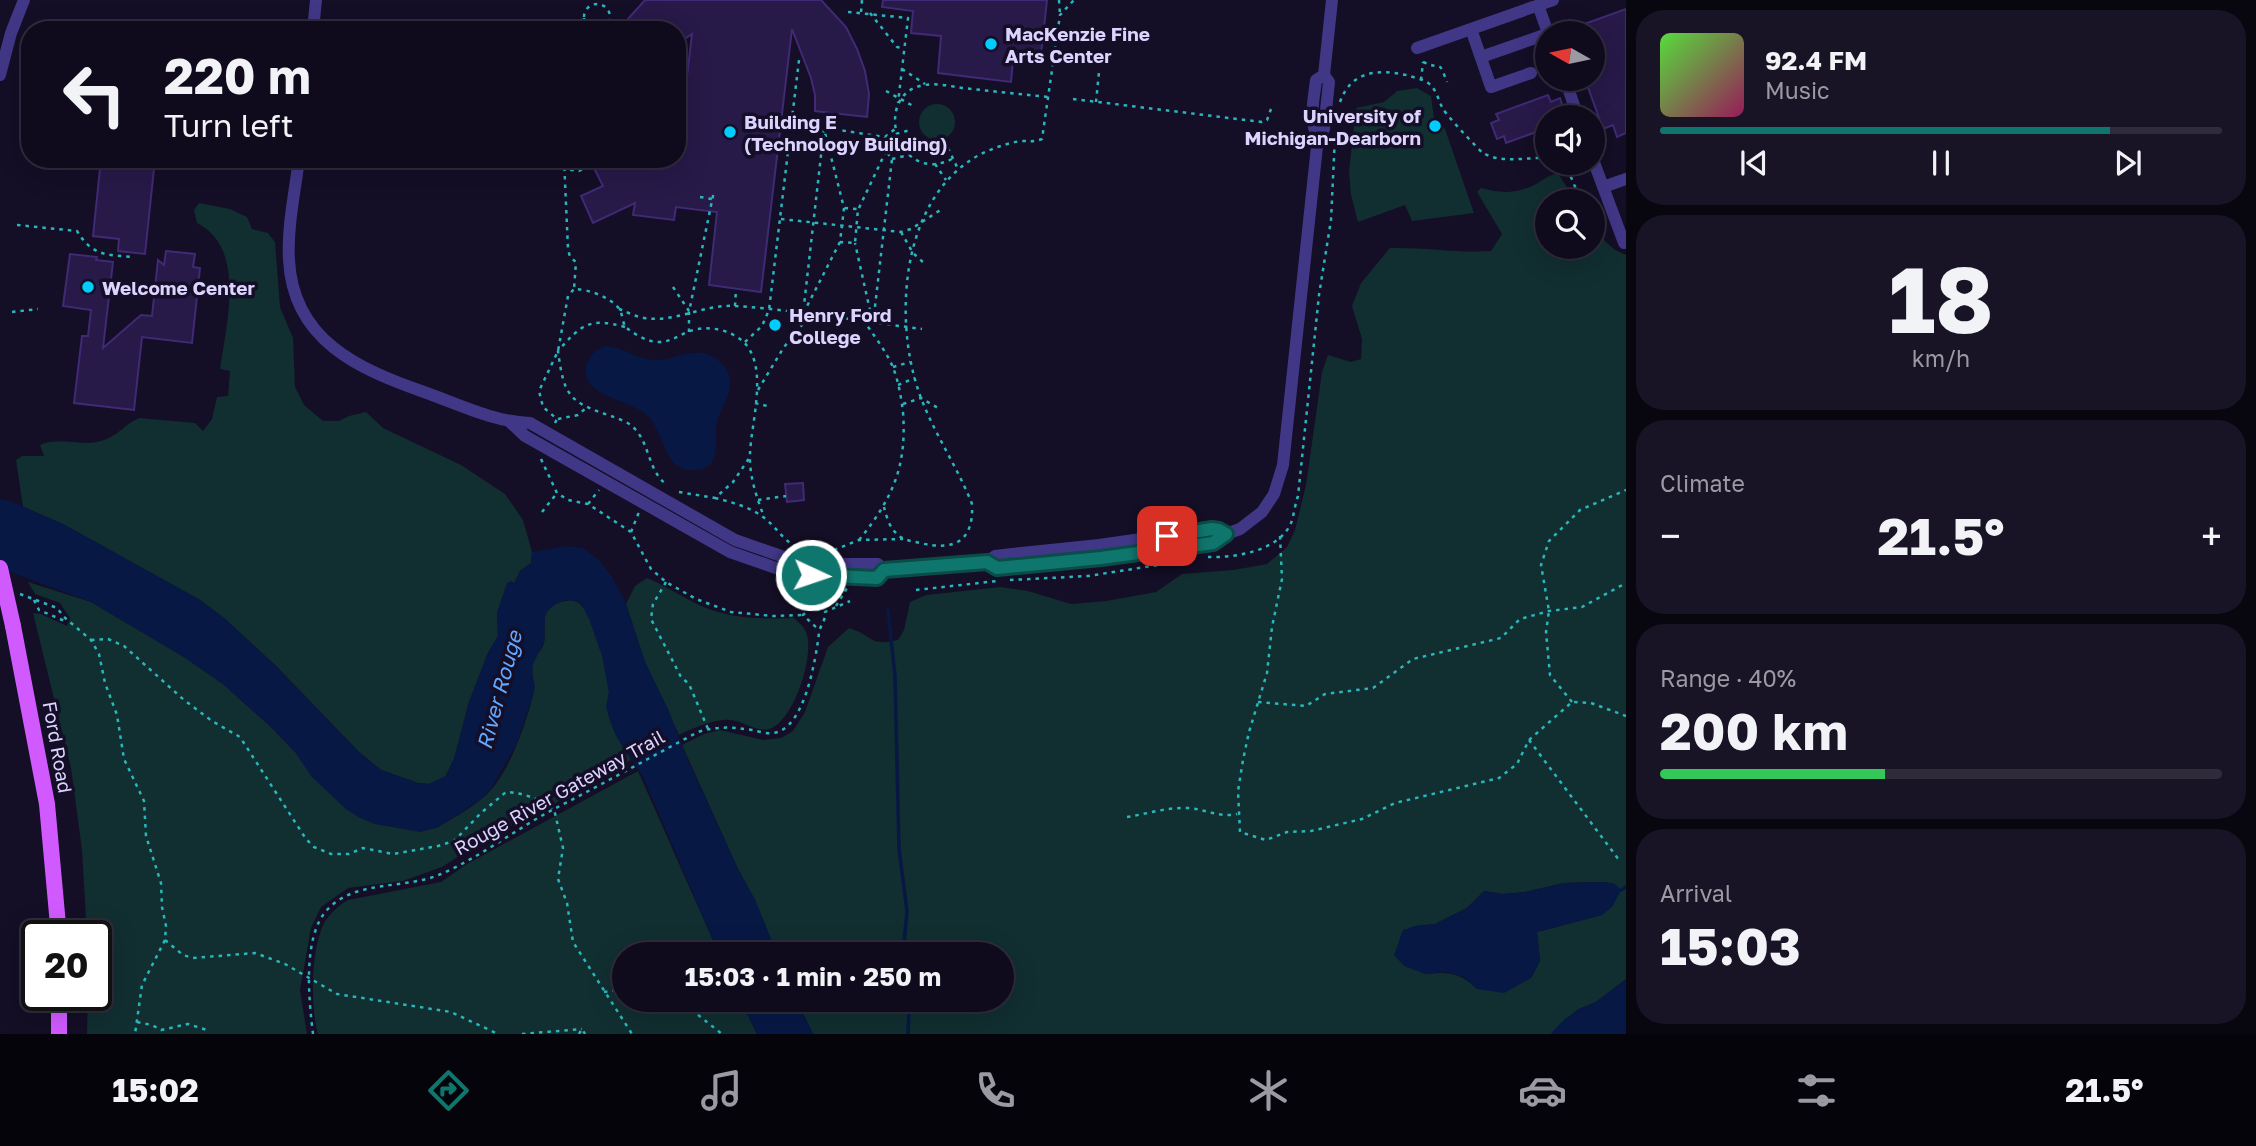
<!DOCTYPE html>
<meta charset="utf-8">
<style>
body{margin:0;font-family:"Golos Text",sans-serif;background:#181325;color:#f1f3f6;height:100vh;display:flex;flex-direction:column;font-size:26px;white-space:nowrap}
*{box-sizing:border-box;margin:0}
p{font-size:23px;color:#9b9aa3}
.icon{flex:none;width:38px;height:38px;fill:none;stroke:currentColor;stroke-width:2;stroke-linecap:round;stroke-linejoin:round}
.map{position:relative;flex:1;overflow:hidden}
.side{display:flex;flex-direction:column;gap:10px;padding:10px;background:#08060f;width:630px}
.side>*{flex:none}
.banner{position:absolute;left:21px;top:21px;width:665px;height:147px;border-radius:28px;box-shadow:0 7px 28px #0002,0 0 0 2px #2f2b3b;background:#0f0a1c;color:#f1f3f6;overflow:hidden}
.needle{width:46px;rotate:279deg}
.buttons{position:absolute;left:1535px;top:21px;display:grid;gap:14px}
.buttons a{display:grid;place-items:center;width:70px;height:70px;border-radius:50%;background:#0f0a1c;box-shadow:0 7px 28px #0002,0 0 0 2px #2f2b3b;font-size:35px}
.speed{position:absolute;left:21px;top:920px;display:flex;gap:14px;font-size:35px;font-weight:700;text-align:center}
.speed>*{display:grid;place-content:center;width:91px;height:91px;border-radius:50%;background:#0f0a1c;box-shadow:0 7px 28px #0002,0 0 0 2px #2f2b3b;line-height:1}
.speed .limit{border:4px solid #111;border-radius:10px;background:#fff;color:#111}
.pin{position:absolute;display:grid;place-items:center;width:60px;height:60px;color:#fff;margin:-30px;border-radius:14px;box-shadow:0 4px 10px #0006}
.me{position:absolute;width:77px;margin:-38px;rotate:93deg;stroke-linejoin:round;filter:drop-shadow(0 0 5px #0008)}
.turn{display:flex;align-items:center;gap:24px;height:147px;padding:0 28px;font-size:32px}
.turn .icon{width:91px;height:91px;stroke-width:2.5}
.turn b{display:block;font-size:49px;line-height:60px}
.big{font-size:52px;font-weight:700;line-height:1.1}
.side .card{flex:1;display:flex;flex-direction:column;justify-content:center;gap:10px;min-width:0;padding:0 24px;border-radius:28px;background:#181325}
.side .dial{align-items:center;gap:0}
.dial b{font-size:91px;line-height:1}
.song{display:flex;align-items:center;gap:21px}
.cover{width:84px;height:84px;border-radius:10px;background:linear-gradient(135deg,hsl(110 70% 55%),hsl(330 70% 35%))}
.played{height:7px;border-radius:4px;background:linear-gradient(90deg,#0f766e 80%,#2f2b3b 80%)}
.keys{display:flex;justify-content:space-around;direction:ltr}
.heat{display:flex;justify-content:space-between;align-items:center;font-size:38px;direction:ltr}
.charge{height:10px;border-radius:5px;background:linear-gradient(90deg,#34c759 40%,#2f2b3b 0)}
.trip{position:absolute;left:612px;top:942px;width:402px;height:70px;border-radius:35px;background:#0f0a1c;box-shadow:0 7px 28px #0002,0 0 0 2px #2f2b3b;font-weight:700;line-height:70px;text-align:center}
.tabs{display:flex;height:112px;justify-content:space-around;align-items:center;background:#06040b;color:#9b9aa3}
.tabs .icon{width:49px;height:49px}
.tabs .selected{color:#0f766e}
.tabs b{font-size:32px;color:#f1f3f6}
main{display:flex;flex:1;min-height:0}
.map>svg:first-child{display:block}
.green{fill:#112e30;fill-rule:evenodd}
.water{fill:#081845}
.lines{fill:none;stroke-linecap:round;stroke-linejoin:round}
.stream{stroke:#081845;stroke-width:3.5}
.building{fill:#271948;stroke:#402a75;stroke-width:2}
.path{stroke:#2ab7bc;stroke-width:2.5;stroke-dasharray:3.5 5;stroke-linecap:butt}
.minor{stroke:#413787;stroke-width:12}
.major{stroke:#d15aff;stroke-width:16}
.major-bridge{stroke:#d15aff;stroke-width:16}
.route-casing{stroke:#0a4d48;stroke-width:18}
.route{stroke:#0f766e;stroke-width:12}
.poi-dot{fill:#00ccfe;stroke:#140e26;stroke-width:2.5}
.labels{text-anchor:middle;dominant-baseline:central;stroke-width:7;stroke-linejoin:round;paint-order:stroke}
.poi-label{font-size:19px;font-weight:bold;fill:#dcd3ff;stroke:#140e26;text-anchor:start}
.street-label{font-size:19px;fill:#dcd3ff;stroke:#140e26}
.water-label{font-size:21px;font-style:italic;fill:#61a7ff;stroke:#140e26}
</style>
<main>
<div class="map">
<svg width="1626" height="1034" viewBox="0 0 1626 1034">
<rect width="100%" height="100%" fill="#140e26"/>
<path class="green" d="M1417 88 1431 96 1434 118 1445 129 1474 213 1412 221 1405 205 1358 222 1351 195 1349 172 1356 108 1384 102 1397 91Z
M919 122a18 18 0 1 1 36 0a18 18 0 1 1-36 0Z
M1558 173 1575 201H1547V247H1592L1593 230 1615 250 1626 255V979L1596 1002 1579 1009 1564 1020 1551 1034H813L796 999H1003V954H777L755 900 738 869 682 745 704 734 720 730 763 740 781 738 793 731 805 712 828 647 849 628C874 636 869 647 898 640L904 630 910 602 926 595 1000 587 1028 591 1071 604 1106 601 1156 592 1182 574 1233 570 1267 564 1287 547 1295 530 1306 485 1322 372 1328 355 1351 362 1361 359 1362 339 1352 306 1361 283 1390 248C1424 247 1457 253 1491 251L1502 234 1477 192 1481 188C1498 193 1515 194 1532 186 1542 181 1547 176 1558 173ZM1604 882 1615 884 1602 915 1537 932 1540 961 1531 978 1477 989C1459 972 1449 972 1425 974L1415 926 1435 924 1467 908 1484 891 1503 894 1525 892 1564 883Z
M199 203 230 209 247 217 252 229 268 233 275 242 280 307 293 338 295 387 304 405 323 421H339L349 416 366 412 383 428 461 465 505 494 523 520 532 552 531 563 520 571 514 584H507L497 613 498 636 488 653 469 702 454 759 445 777 429 784 418 783 381 770 359 752 275 665 224 618 200 600 63 524 23 507 16 460 22 456H44L40 445C59 436 81 447 101 441 117 437 125 424 139 418L195 423 203 431 212 419 217 397 228 396 230 371 220 369C226 325 247 248 197 223L194 210Z
M647 578C667 586 686 600 706 608 734 619 765 619 794 618 797 621 803 626 805 630 817 651 794 719 772 728 758 734 744 721 730 720 718 718 690 729 679 735L645 662 626 604 635 586Z
M28 582 91 602 184 657 223 684 272 728 296 753 312 777 436 828C452 819 470 809 485 796 509 774 525 726 533 695 536 683 529 671 534 659 537 653 541 651 543 646 547 636 542 624 546 614 551 602 573 595 582 606 596 623 609 670 609 692 609 697 606 703 607 708 610 727 621 744 631 760L545 809 487 838 442 867 403 881 348 888 321 907 311 928 300 990 307 1034H87L88 996H96V936H87L82 850 71 768 33 613 41 614 67 626 70 618 60 603 35 594Z
M638 771 719 954H625V999H740L757 1034H318C310 1006 311 949 324 923 330 913 339 905 348 900L441 882 467 864Z"/>
<path class="water" d="M605 346C624 347 638 360 656 360 676 360 698 343 718 360 741 378 726 399 718 418 712 436 727 473 689 470 665 469 663 432 649 417 633 399 576 397 587 363 590 354 597 349 605 346Z
M0 499 10 501 63 524 200 600 224 618 275 665 359 752 381 770 417 783 429 784 446 776 454 759 469 702 488 653 498 636 497 613 507 583 511 581 514 583 520 571 531 563 532 552 566 546 583 548 598 559 612 577 624 598 645 662 668 709 687 758 738 869 755 900 777 954H719L643 777 615 734 606 707 609 693 602 656 589 619 582 605 576 601 566 600 556 604 548 610 545 616 544 642 533 664 532 676 535 686 533 696 516 745 492 787 484 797 456 816 436 828 420 832 375 824 360 818 346 809 312 777 296 753 272 728 223 684 184 657 91 602 0 568Z
M1604 882 1615 884 1621 890 1612 907 1602 915 1537 932 1540 961 1531 978 1504 993 1477 989 1464 977 1445 972 1425 974 1404 966 1394 955 1403 930 1415 926 1435 924 1467 908 1484 891 1503 894 1525 892 1564 883Z
M1626 979V1034H1551L1564 1020 1579 1009 1596 1002Z
M740 999H796L813 1034H757Z"/>
<g class="lines">
<path class="stream" d="M888 610 895 676 899 849 907 911 903 954
M1621 890 1626 887
M907 999 909 1012 908 1034"/>
</g>
<path class="building" d="M645 0H821L846 27 857 49 865 71 869 94 867 117 815 111V95L811 78 792 29 761 292 709 285 717 212 676 207 674 220 633 215 635 203 593 223 581 196 603 186 595 170 618 159H677L692 34 677 44V30H618Z
M883 0H1047L1041 54 1014 51 1011 82 938 73 941 36 911 33 913 11 882 7Z
M1626 9V133L1617 137 1613 125 1603 129 1585 79H1592V33L1562 32Z
M1548 95 1551 102 1560 98 1565 114 1547 117V128L1506 143 1504 136 1497 139 1491 123 1499 120 1496 114Z
M101 159H155L145 254 118 251 119 239 93 236Z
M166 251 195 254 193 267 200 268 192 343 142 337 134 410 74 403 82 336H88L91 310 63 306 70 254 97 257 96 260 113 262 103 348 141 315 152 316 158 260 164 265Z
M803 483 804 500 787 502 785 484Z"/>
<g class="lines">
<path class="path" d="M1059 0 1060 15
M584 17a13 13 0 1 1 26 0a13 13 0 1 1-26 0Z
M848 12 908 18 898 103
M861 12 862 0
M870 13 897 47 903 48
M608 23 617 30
M578 30 584 16
M1423 62C1444 71 1438 59 1447 82
M902 69 925 84
M1421 80 1423 62
M886 91 915 107
M1073 99 1262 122 1267 120 1271 109
M1096 102 1099 72
M1340 102C1351 71 1377 69 1406 75 1413 77 1421 79 1427 82 1437 89 1438 100 1443 109 1448 117 1477 148 1483 153 1502 164 1527 157 1547 158
M792 123 885 137 886 151 892 159 873 324 855 243
M896 134 910 130
M885 137 895 129
M948 148 958 169
M564 159 568 249 570 257 576 262 574 289
M892 159 909 155
M952 159C896 187 871 92 925 85 937 83 950 86 962 88 991 91 1019 94 1048 97
M565 163 571 170 579 171 587 167 590 159
M1561 163 1568 170 1581 201
M935 164 946 180
M700 197 712 199
M859 208 886 151
M1592 218 1602 221
M781 219 901 232 911 229 942 209
M17 225 77 231C92 256 107 255 134 257
M901 232 913 253 925 264
M840 242 803 314 824 129 844 208 840 242 855 243 858 209 844 208
M673 287 689 311
M735 306 736 289
M619 309C627 312 636 317 644 318 675 323 704 304 735 306 795 310 861 321 922 329
M12 312 38 309
M625 327C589 317 581 325 558 351 564 395 568 402 611 416 619 419 629 422 635 429 650 445 648 471 667 485
M689 332V312L714 191
M745 342 762 326 769 310 799 60
M893 367 910 362
M898 385 915 378
M758 390 784 347 810 315
M755 403 771 407
M903 404 921 398 938 408
M558 419 578 415 586 408
M555 423 557 419 543 407 539 391 558 351 568 296 574 289C588 289 611 297 620 310 622 314 623 322 625 327 635 334 646 342 659 342 671 342 679 335 690 331 705 326 723 328 737 337 772 358 751 421 750 454 749 476 757 498 764 517
M541 459 557 493 568 500 588 504 631 532 651 569 666 582 696 599 731 612 773 616 803 615
M679 492 715 498 733 482 750 457
M715 498C731 502 750 507 763 517 776 526 782 540 797 547
M758 500 786 496
M588 504 599 490
M884 507C886 515 889 526 895 532 901 540 911 541 920 543 954 551 974 542 972 504 958 468 935 435 921 398 892 322 900 196 981 154 993 148 1008 143 1021 141 1029 141 1035 142 1042 139L1060 15 1074 0
M542 512 557 493
M631 532 639 512
M1280 536 1282 579 1272 627 1267 673 1249 732 1243 760 1238 791 1240 832 1266 840 1287 832 1311 831 1362 819 1395 803 1499 778 1517 764 1529 740 1572 702 1591 703 1626 716
M859 540C893 498 907 466 903 412 901 396 898 379 892 365 885 350 875 337 866 324
M834 550 859 540 903 539
M1208 557C1235 558 1279 551 1291 523 1294 515 1295 504 1298 496L1319 295 1331 220 1335 136
M1010 580 1088 576 1184 561
M666 582 653 604 651 619 681 677 689 684 708 729
M810 587 811 607 825 612
M916 590 997 581
M20 594 57 608 64 617 91 640 99 654 105 683 117 715 124 759 144 801 146 836 161 883 162 907 166 926 165 940 142 985 135 1034
M34 600 39 610 67 622
M836 606 847 588
M811 607 803 615 819 630
M91 640 108 639 124 646 184 700 212 721 240 737 306 839 314 847 331 854H349L363 848 393 854 438 846 454 841 481 813 506 792C524 793 539 799 554 809L563 848 558 879 567 903 573 942 632 1034
M1258 702 1306 706 1325 694 1373 688 1413 659 1501 638 1520 619 1549 611 1582 607 1626 583
M1572 702 1550 675 1546 632 1549 611 1541 565 1549 541 1580 510 1626 490
M1529 740 1619 860
M1127 817C1147 814 1167 807 1188 808 1205 809 1219 818 1237 814
M165 940 183 955 193 958 255 953 285 964 337 994 451 1012 498 1034
M604 992 625 989
M678 999 722 1034
M137 1022 152 1025 161 1030 188 1024 210 1031
M313 1034C309 1001 302 937 327 910 355 879 405 890 441 874 480 857 515 830 552 810 601 785 649 758 698 732 717 726 732 727 752 730 758 731 766 734 773 733 805 730 816 657 819 633 820 625 826 621 825 612L850 601
M522 1034 582 1029
M579 1034 582 1029 585 1034"/>
<path class="minor" d="M1538 5 1548 33
M1471 29 1491 87 1531 73
M313 30 316 0
M1417 48 1553 0
M1481 57 1547 34
M0 75 11 33 24 0
M1565 79 1578 117
M1318 137C1308 120 1314 99 1316 80L1324 75
M1592 157 1624 243
M299 159C295 192 287 227 289 260 293 340 358 369 424 392 458 404 494 422 530 423L735 540 790 559 838 564H878L884 570 987 562
M1603 187 1626 179
M510 422 525 436 730 552 787 572 877 578 884 570
M1226 534 1219 530 1212 529 1099 545 1012 554 995 556 987 562 997 568 1014 566 1101 558 1213 543 1226 534 1240 529 1262 512 1274 494 1283 465 1318 137 1324 129 1329 82 1324 75 1332 0"/>
<path class="major" d="M13 626 47 804 59 936
M59 1034V996"/>
<path class="major-bridge" d="M0 568 13 626"/>
</g>
<g class="lines">
<defs>
<path id="route" d="M811 575 877 578 884 570 987 562 997 568 1101 558 1213 543 1226 534 1219 530 1212 529 1167 536"/>
</defs>
<use href="#route" class="route-casing"/>
<use href="#route" class="route"/>
</g>
<g class="poi-dot">
<circle cx="991" cy="44" r="7"/>
<circle cx="1435" cy="126" r="7"/>
<circle cx="730" cy="132" r="7"/>
<circle cx="88" cy="287" r="7"/>
<circle cx="775" cy="325" r="7"/>
</g>
<g class="labels">
<g class="poi-label">
<text x="1005" y="33">MacKenzie Fine<tspan x="1005" dy="22">Arts Center</tspan></text>
<text x="1421" y="115" text-anchor="end">University of<tspan x="1421" dy="22">Michigan-Dearborn</tspan></text>
<text x="744" y="121">Building E<tspan x="744" dy="22">(Technology Building)</tspan></text>
<text x="102" y="287">Welcome Center</text>
<text x="789" y="314">Henry Ford<tspan x="789" dy="22">College</tspan></text>
</g>
<g class="street-label">
<text transform="translate(58 747) rotate(80)">Ford Road</text>
<text transform="translate(559 792) rotate(-29)">Rouge River Gateway Trail</text>
</g>
<g class="water-label">
<text transform="translate(499 690) rotate(-75)">River Rouge</text>
</g>
</g>
</svg>
<div class="buttons">
<a><svg class="needle" viewBox="-14 -14 28 28"><path d="M0-13l5 13h-10z" fill="#e53935"/><path d="M0 13l5-13h-10z" fill="#9b9aa3"/></svg></a>
<a><svg class="icon" aria-label="sound" viewBox="0 0 24 24"><path d="M4 9h4l5-4v14l-5-4H4zM17 9q2 3 0 6"/></svg></a>
<a><svg class="icon" aria-label="search" viewBox="0 0 24 24"><circle cx="10" cy="10" r="6"/><path d="M15 15l6 6"/></svg></a>
</div>
<div class="speed"><div class="limit">20</div></div>
<div class="pin" style="left:1167px;top:536px;background:#d93025"><svg class="icon" aria-label="arrive" viewBox="0 0 24 24"><path d="M6 21V4h12l-3 4 3 4H6"/></svg></div>
<svg class="me" style="left:811px;top:575px" viewBox="-20 -20 40 40"><circle r="17" fill="#0f766e" stroke="#fff" stroke-width="3"/><path d="M0-11L8 9 0 5-8 9z" fill="#fff"/></svg>
<div class="trip">15:03 · 1 min · 250 m</div>
<div class="banner">
<div class="turn"><svg class="icon" aria-label="left" viewBox="0 0 24 24"><path d="M17 20v-9H6M10 6l-5 5 5 5"/></svg><div><b>220 m</b>Turn left</div></div>
</div>
</div>
<section class="side">
<div class="card">
<div class="song"><i class="cover"></i><div><b>92.4 FM</b><p>Music</p></div></div>
<div class="played"></div>
<div class="keys"><svg class="icon" aria-label="previous" viewBox="0 0 24 24"><path d="M18 5L8 12l10 7zM5 5v14"/></svg><svg class="icon" aria-label="pause" viewBox="0 0 24 24"><path d="M8 5v14M16 5v14"/></svg><svg class="icon" aria-label="next" viewBox="0 0 24 24"><path d="M6 5l10 7-10 7zM19 5v14"/></svg></div>
</div>
<div class="card dial"><b>18</b><p>km/h</p></div>
<div class="card"><p>Climate</p>
<div class="heat"><a>−</a><b class="big">21.5°</b><a>+</a></div>
</div>
<div class="card"><p>Range · 40%</p><b class="big">200 km</b><div class="charge"></div></div>
<div class="card"><p>Arrival</p><b class="big">15:03</b></div>
</section>
</main>
<nav class="tabs">
<b>15:02</b>
<svg class="icon selected" aria-label="directions" viewBox="0 0 24 24"><path d="M12 3l9 9-9 9-9-9zM9 14v-3h6M13 9l2 2-2 2"/></svg>
<svg class="icon" aria-label="music" viewBox="0 0 24 24"><path d="M9 18V5l10-2v13"/><circle cx="6" cy="18" r="3"/><circle cx="16" cy="16" r="3"/></svg>
<svg class="icon" aria-label="phone" viewBox="0 0 24 24"><path d="M5 4h4l2 5-3 2q2 4 5 5l2-3 5 2v4C11 20 4 13 5 4z"/></svg>
<svg class="icon" aria-label="climate" viewBox="0 0 24 24"><path d="M12 3v18M4 7l16 10M4 17L20 7"/></svg>
<svg class="icon" aria-label="car" viewBox="0 0 24 24"><path d="M5 17H2v-5l4-1 3-4h7l3 4 3 1v5h-3M9 17h6M6 11h13"/><circle cx="7" cy="17" r="2"/><circle cx="17" cy="17" r="2"/></svg>
<svg class="icon" aria-label="filters" viewBox="0 0 24 24"><path d="M4 7h16M4 17h16"/><circle cx="9" cy="7" r="2"/><circle cx="15" cy="17" r="2"/></svg>
<b>21.5°</b>
</nav>
